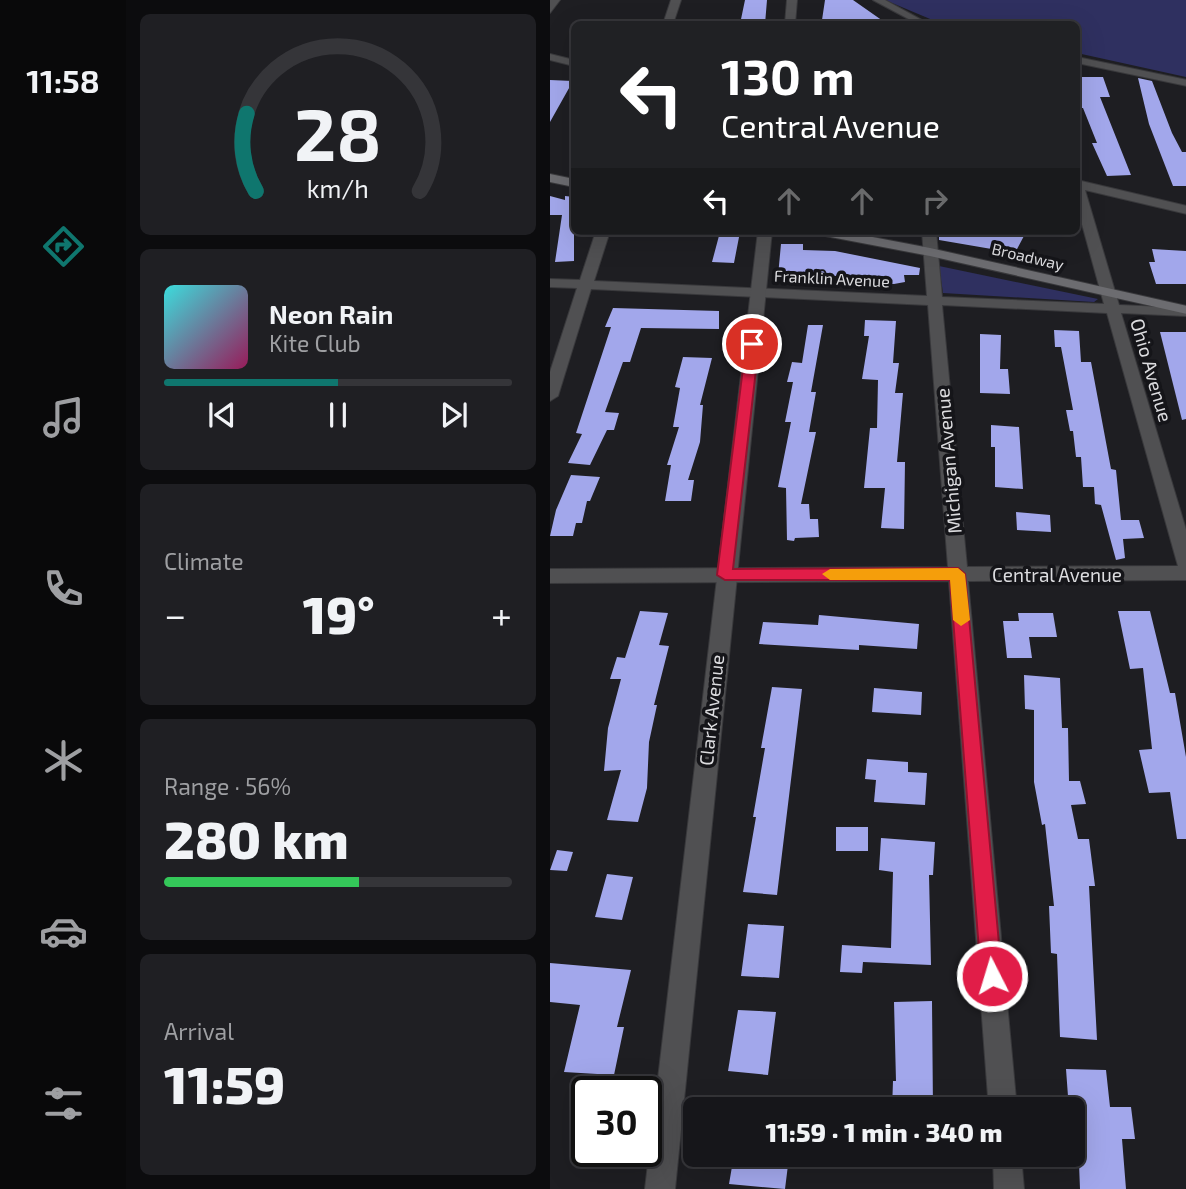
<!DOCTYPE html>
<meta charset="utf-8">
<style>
body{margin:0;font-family:"Exo 2",sans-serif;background:#1f1f23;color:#f1f3f6;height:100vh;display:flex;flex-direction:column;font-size:26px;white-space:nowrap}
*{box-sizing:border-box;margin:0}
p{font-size:23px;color:#9e9fa2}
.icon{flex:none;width:38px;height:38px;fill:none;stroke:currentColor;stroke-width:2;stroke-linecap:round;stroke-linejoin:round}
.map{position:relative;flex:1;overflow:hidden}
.panel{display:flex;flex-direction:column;gap:14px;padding:14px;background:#0c0c0e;width:424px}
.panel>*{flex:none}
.top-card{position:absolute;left:21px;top:21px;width:509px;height:214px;border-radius:10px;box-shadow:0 7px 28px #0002,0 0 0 2px #353539;background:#202124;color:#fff;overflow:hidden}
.speed{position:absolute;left:21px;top:1076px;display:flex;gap:14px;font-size:35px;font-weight:700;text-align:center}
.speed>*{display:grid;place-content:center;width:91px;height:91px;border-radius:50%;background:#16161a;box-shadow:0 7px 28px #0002,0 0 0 2px #353539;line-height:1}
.speed .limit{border:4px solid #111;border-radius:10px;background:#fff;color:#111}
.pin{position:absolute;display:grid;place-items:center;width:60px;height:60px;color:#fff;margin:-30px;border:4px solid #fff;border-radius:50%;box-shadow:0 2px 7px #0007}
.me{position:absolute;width:77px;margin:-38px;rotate:355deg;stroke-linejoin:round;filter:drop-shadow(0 0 5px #0008)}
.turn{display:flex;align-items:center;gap:24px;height:147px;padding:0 35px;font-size:32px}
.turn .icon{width:91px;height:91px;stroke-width:2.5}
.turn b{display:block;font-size:49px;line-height:60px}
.lanes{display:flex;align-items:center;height:66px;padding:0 35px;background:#0003;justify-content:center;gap:35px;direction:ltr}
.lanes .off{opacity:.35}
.big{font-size:52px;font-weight:800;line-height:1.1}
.panel .card{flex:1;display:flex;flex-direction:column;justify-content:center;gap:10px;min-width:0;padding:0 24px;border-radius:10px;background:#1f1f23}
.panel .dial{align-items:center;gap:0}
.dial svg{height:182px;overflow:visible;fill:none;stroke:#353539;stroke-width:7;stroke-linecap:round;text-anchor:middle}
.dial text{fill:#f1f3f6;stroke:none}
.song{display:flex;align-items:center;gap:21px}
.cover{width:84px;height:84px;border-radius:10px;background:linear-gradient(135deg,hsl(180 70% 55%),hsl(330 70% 35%))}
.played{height:7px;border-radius:4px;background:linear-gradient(90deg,#0f766e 50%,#353539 50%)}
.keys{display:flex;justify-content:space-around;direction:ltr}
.heat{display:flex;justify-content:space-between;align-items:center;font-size:38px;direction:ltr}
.charge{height:10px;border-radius:5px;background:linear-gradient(90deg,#34c759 56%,#353539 0)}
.trip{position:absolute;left:133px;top:1097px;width:402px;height:70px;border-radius:10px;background:#16161a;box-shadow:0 7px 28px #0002,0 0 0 2px #353539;font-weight:800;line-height:70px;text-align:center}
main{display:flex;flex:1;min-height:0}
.tab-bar{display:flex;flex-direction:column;width:126px;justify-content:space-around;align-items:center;background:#09090a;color:#9e9fa2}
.tab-bar .icon{width:49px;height:49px}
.tab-bar .current{color:#0f766e}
.tab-bar b{font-size:32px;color:#f1f3f6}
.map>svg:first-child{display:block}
.green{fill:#2f3060}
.building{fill:#a2a7eb}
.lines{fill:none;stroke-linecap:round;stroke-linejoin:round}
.minor-casing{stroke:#39393c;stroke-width:2}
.tertiary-casing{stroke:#39393c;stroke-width:2}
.secondary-casing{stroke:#39393c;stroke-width:2}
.minor{fill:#505052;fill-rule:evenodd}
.tertiary{fill:#505052;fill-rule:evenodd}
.secondary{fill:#6c6c70;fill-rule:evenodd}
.route{fill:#e11d48;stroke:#92132f;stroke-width:2}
.slow{fill:#f59e0b}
.labels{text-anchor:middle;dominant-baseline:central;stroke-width:7;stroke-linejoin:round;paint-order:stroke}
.far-street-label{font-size:16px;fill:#dcdcdf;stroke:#151519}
.street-label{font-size:19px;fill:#dcdcdf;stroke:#151519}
</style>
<main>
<nav class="tab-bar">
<b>11:58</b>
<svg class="icon current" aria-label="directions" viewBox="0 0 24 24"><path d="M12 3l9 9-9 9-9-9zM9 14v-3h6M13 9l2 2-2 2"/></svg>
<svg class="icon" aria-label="music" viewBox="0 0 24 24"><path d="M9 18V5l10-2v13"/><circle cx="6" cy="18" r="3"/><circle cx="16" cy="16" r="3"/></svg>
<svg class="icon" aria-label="phone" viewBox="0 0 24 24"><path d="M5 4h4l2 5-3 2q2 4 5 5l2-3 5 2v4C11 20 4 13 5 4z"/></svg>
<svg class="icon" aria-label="climate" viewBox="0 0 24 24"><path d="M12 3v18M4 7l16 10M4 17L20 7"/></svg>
<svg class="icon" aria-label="car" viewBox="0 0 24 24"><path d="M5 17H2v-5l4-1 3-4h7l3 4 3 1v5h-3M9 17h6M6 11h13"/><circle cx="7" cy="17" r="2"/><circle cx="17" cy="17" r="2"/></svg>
<svg class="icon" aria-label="filters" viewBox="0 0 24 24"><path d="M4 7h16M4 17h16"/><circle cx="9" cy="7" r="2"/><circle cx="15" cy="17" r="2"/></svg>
</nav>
<section class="panel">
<div class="card dial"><svg viewBox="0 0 100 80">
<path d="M14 69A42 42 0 1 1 86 69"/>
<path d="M14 69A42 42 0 0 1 10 35" stroke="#0f766e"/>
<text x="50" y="56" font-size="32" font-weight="700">28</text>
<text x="50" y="72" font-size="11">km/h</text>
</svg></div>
<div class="card">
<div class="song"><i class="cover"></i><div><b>Neon Rain</b><p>Kite Club</p></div></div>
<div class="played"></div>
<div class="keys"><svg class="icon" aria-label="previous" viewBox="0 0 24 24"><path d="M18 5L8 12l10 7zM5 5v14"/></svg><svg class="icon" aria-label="pause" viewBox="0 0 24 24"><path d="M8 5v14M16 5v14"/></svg><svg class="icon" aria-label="next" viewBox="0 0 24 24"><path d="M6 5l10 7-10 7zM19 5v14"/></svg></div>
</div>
<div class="card"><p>Climate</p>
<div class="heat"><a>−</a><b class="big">19°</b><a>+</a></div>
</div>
<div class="card"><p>Range · 56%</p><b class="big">280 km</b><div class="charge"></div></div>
<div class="card"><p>Arrival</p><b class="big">11:59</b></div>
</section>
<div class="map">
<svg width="637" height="1189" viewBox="0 0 637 1189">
<rect width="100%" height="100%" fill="#1e1e22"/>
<path class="green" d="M335 0H636V77L527 53V24H392Z
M389 266 548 299 544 302 393 293Z"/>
<path class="building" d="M195 0H217L215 24H190Z
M275 0H303L333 21 272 20Z
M527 77H553L560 97H550L581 175 557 176 542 143H547L533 108H529Z
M588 78 602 81 622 133 632 152H636V186H623L599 124Z
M0 80 23 81 0 122Z
M0 196 15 200V196L24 197V261L5 262 12 215H0Z
M389 231H459L475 234 465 253 389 240Z
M170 232H190L184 263 162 262Z
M231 244H253V250L285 251 370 268 369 275H354L355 282 344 284 333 283V276H228Z
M602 249 636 251V284H606L599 262H605Z
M63 308 169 311V329L91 328 80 362H73L55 412 69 413 64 430H57L40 465 18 463 32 434 26 433 61 327H55Z
M315 320 346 321 343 363H349L345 393H353L347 462H355L354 529 331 528 335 488H314L320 428H327L328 380 312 379 319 336H314Z
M258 325H273L261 392H266L259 432H266L251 504H259L260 519H268L269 537 245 538 244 541 237 540 236 488 228 487 241 422H235L243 382H237L242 362 252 363Z
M504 330 529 331 531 362H541L561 469 566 470 571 520H589L594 538 573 539 575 558 566 560 551 505 545 504 544 487H533L531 457H526L523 431H520L516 410H523L511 347H505Z
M610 332H636V419L632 420Z
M430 334 451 335 450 369H458L460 394 430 393Z
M133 357 162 358 150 405H153L150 442 138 480H144L141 501H115L121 465H117L129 427H123L130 388 125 387Z
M441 425 469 427 473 489 445 487V447H441Z
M21 475 50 477 40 501H37L32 523H26L23 536H0L6 510Z
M466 512 500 515 501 532 467 530Z
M90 611 118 613 109 645 119 646 104 705H107L99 742 97 788 88 822 57 820 71 770 54 771 58 728 71 679H60L67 657 75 658Z
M568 611H600L620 693H625L636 757V839H627L620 792 599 793 589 750 602 749 593 668 580 669Z
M468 613H503L507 637H479L482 658H457L453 621H469Z
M269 615 369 624 367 649 309 645V650L209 644 213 622 268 625Z
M474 675 510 678 512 728H518L519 781H530L536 804 521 805 528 839H539L545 886H539L547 1040 510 1037 507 954 501 953 499 906H504L495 824 492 825 484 782V710L475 709Z
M222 687 252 689 227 895 193 892 206 817H203L215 748H211Z
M324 688 372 692 371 715 322 712Z
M317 759 358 762V772L377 773 375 805 324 802 326 780 315 779Z
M286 827H318V851H286Z
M331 838 385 842 383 875H379L381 965 313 962 312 973 290 972 292 945 341 948 343 872 329 870Z
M7 850 23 852 17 871 0 870Z
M57 874 83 877 72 920 45 917Z
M198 924 234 926 229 978 191 976Z
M0 963 81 970 67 1027H74L64 1075 14 1072 30 1005 0 1002Z
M382 1001 383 1110H342L343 1081H346L344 1002Z
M188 1010 226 1012 218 1075 178 1071Z
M516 1069 556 1070 560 1107H581L585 1139H572L576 1189H530L528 1138H523V1110H519Z
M184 1155 239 1157 235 1189 179 1184Z"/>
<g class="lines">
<defs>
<path id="minor" d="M0 0H10L0 13Z
M121 0H131L123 24H113Z
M323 0H335L379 24H368Z
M0 54 24 60V66L0 60Z
M527 57 637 80V86L527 63Z
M527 180 637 206V214L535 190 569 305 637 308V316L571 313 637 533V580L418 581 467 1110H439L399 581 0 583V569L398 567 378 305 41 289 8 396 0 401V372L27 288 0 287V279L30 280 46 231H60L44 281 377 296 372 231H386L392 297 554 304 527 206ZM392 305 557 313 628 566 417 567Z
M443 1155H471L474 1189H444Z"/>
<path id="tertiary" d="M237 0H247L245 24H235Z
M208 231H222L125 1189H95Z"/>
<path id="secondary" d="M0 174 24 179V187L0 182Z
M263 231H291L380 248 637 306V314L380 256 270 235Z"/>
</defs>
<use href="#minor" class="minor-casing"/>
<use href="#tertiary" class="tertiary-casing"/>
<use href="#secondary" class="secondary-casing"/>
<use href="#minor" class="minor"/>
<use href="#tertiary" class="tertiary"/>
<use href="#secondary" class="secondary"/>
</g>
<path class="route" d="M202 340 209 344 183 569 408 568 415 574 452 976 449 983 442 986 434 983 431 976 400 580H175L167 575 196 344Z"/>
<path class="slow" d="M408 568 415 574 420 620 411 626 403 620 400 580H280L272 574 280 569Z"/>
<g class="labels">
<g class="far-street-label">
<text transform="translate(478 256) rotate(13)">Broadway</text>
<text transform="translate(282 278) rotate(3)">Franklin Avenue</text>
</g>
<g class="street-label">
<text transform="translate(602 370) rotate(74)">Ohio Avenue</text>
<text transform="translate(398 461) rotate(-95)">Michigan Avenue</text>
<text x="507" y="574">Central Avenue</text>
<text transform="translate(161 710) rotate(-84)">Clark Avenue</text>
</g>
</g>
</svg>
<div class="speed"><div class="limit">30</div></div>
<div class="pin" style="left:202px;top:344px;background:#d93025"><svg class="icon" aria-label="arrive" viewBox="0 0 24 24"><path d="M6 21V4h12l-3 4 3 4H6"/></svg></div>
<svg class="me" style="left:442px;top:976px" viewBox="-20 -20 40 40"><circle r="17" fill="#e11d48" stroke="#fff" stroke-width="3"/><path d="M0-11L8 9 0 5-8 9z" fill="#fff"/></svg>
<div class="trip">11:59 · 1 min · 340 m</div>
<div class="top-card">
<div class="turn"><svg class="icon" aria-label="left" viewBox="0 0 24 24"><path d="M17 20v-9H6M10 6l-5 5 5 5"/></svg><div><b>130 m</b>Central Avenue</div></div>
<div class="lanes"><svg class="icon" aria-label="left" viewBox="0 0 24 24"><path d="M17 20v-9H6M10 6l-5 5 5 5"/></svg><svg class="icon off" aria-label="ahead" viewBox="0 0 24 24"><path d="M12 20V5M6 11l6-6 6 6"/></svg><svg class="icon off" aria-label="ahead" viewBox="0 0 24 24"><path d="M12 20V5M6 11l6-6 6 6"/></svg><svg class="icon off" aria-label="right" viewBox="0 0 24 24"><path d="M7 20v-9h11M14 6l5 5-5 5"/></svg></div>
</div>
</div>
</main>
